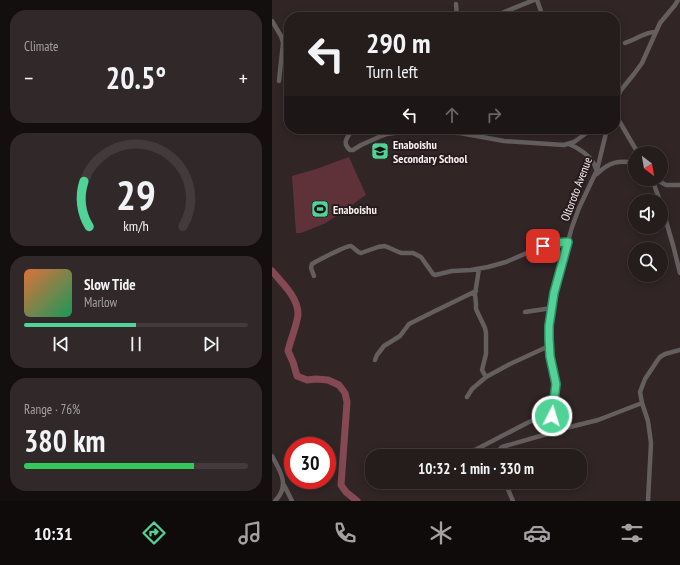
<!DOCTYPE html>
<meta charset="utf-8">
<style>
body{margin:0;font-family:"PT Sans Narrow",sans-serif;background:#312929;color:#f1f3f6;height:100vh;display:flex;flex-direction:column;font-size:15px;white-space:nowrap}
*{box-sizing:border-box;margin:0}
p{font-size:13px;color:#a3a1a3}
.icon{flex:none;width:22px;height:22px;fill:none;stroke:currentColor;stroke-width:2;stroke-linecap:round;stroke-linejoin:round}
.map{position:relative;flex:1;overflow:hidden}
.drawer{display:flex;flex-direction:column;gap:10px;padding:10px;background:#140f0f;width:272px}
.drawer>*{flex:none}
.banner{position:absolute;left:12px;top:12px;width:336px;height:122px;border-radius:16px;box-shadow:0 2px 10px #0003,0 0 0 1px #423a3b;background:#251c1c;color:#f1f3f6;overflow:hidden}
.needle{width:26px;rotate:149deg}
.buttons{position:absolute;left:356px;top:146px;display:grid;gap:8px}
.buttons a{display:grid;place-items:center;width:40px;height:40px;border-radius:50%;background:#251c1c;box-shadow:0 2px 10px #0003,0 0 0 1px #423a3b;font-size:20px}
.speed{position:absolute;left:12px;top:437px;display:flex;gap:8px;font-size:20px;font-weight:700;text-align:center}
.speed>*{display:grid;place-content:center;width:52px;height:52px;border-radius:50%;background:#251c1c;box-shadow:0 2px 10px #0003,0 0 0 1px #423a3b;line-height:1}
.speed .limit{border:6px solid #d22;background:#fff;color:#111}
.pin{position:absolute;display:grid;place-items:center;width:34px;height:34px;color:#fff;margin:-17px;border-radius:8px;box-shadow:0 2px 6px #0006}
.me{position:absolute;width:44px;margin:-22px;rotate:5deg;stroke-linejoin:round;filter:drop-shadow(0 0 3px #0008)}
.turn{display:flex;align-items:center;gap:14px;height:84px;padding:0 16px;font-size:18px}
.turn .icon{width:52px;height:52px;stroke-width:2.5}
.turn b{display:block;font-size:28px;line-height:34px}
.lanes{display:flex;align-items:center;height:38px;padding:0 16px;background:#0003;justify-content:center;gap:20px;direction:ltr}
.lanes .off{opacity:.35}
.big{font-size:30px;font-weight:700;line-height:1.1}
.drawer .tile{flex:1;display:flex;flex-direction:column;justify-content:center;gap:6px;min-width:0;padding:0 14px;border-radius:16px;background:#312929}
.drawer .dial{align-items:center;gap:0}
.dial svg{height:104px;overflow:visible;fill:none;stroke:#423a3b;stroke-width:7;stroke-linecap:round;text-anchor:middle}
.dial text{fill:#f1f3f6;stroke:none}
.song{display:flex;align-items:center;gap:12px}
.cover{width:48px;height:48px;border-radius:6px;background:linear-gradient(135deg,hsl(20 70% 55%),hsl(150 70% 35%))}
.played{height:4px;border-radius:2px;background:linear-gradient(90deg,#51d397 50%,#423a3b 50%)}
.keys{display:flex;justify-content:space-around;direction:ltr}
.heat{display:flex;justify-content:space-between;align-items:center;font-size:22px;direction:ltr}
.charge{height:6px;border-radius:3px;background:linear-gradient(90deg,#34c759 76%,#423a3b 0)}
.trip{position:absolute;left:93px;top:449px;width:222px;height:40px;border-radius:16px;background:#251c1c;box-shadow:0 2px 10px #0003,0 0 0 1px #423a3b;font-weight:700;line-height:40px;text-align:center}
.tabs{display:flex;height:64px;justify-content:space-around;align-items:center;background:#0f0b0b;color:#a3a1a3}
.tabs .icon{width:28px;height:28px}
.tabs .selected{color:#51d397}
.tabs b{font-size:18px;color:#f1f3f6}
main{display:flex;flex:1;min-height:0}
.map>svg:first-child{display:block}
.green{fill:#5f3139}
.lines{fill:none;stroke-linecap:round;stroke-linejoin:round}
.river{stroke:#844952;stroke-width:7}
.street{stroke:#645e5e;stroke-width:4.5}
.route-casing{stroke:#358962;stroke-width:10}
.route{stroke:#51d397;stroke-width:7}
.labels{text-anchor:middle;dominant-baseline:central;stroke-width:4;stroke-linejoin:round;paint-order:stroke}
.poi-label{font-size:12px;font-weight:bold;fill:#f6eeef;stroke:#271b1d;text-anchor:start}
.street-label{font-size:12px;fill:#f6eeef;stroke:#271b1d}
</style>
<main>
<section class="drawer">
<div class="tile"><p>Climate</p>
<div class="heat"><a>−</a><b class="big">20.5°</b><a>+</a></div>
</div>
<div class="tile dial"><svg viewBox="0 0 100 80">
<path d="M14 69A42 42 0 1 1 86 69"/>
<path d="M14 69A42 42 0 0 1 10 34" stroke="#51d397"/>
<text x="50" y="56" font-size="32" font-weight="700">29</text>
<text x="50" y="72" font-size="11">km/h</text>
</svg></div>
<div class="tile">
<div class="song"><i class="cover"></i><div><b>Slow Tide</b><p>Marlow</p></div></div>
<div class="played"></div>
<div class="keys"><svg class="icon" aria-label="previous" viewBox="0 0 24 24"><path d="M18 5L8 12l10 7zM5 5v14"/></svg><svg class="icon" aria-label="pause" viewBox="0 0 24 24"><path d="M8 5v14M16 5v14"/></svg><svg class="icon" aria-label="next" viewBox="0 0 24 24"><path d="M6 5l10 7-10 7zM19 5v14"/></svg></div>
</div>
<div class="tile"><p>Range · 76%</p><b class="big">380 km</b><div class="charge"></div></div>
</section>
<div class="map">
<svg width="408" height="501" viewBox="0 0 408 501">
<rect width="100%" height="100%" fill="#312526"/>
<path class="green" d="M77 157 94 195 54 223 29 233H24L20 176 44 169Z"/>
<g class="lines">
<path class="river" d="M0 271C10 283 26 297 26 314 26 322 18 341 16 351L21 362 25 376 35 380 44 379 56 380 67 385 73 393 75 402 69 485 74 492 85 501"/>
<path class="street" d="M265 0 271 17
M184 4 185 17
M220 17 262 0
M0 21 9 36 11 43 7 81
M353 43C363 40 373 32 383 32
M343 102 349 90 362 74 370 63 388 23 403 5 406 0
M343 114 366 153
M81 129C76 137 69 142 78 150H81L89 145 107 137 115 134 135 131 188 133 232 141 292 145 302 142 320 129
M297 144C308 149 321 157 324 169
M325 174C337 162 346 160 363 163
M380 179 388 201
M383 179 394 185H408
M389 204 401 245 408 273
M207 269 203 294 204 304V309L213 328 214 333V354L210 370 214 377
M42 276 39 268 40 264C45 261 75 245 79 246 83 248 84 252 89 253L106 247 113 246 129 253H141L149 257 161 274 163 275 180 271 199 270 216 267 234 262 271 246 282 243 296 242
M253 312 280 308
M103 360 105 355 112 346 128 336 137 324 161 312 204 291
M195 397 200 389 214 377 238 364 277 346
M289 433 294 428 326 420 370 403
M0 456C9 472 18 486 3 501
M182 456 203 450 255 423 264 419 280 416
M224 456C225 451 227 450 230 447L275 434 279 431 284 389V384L279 364 277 338 280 308 282 293 300 227 307 208 325 170 335 129
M233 482 241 501
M12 485 20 501
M376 501 379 443 376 421 370 403 368 392 373 379 385 361 388 357 393 354 408 350"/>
</g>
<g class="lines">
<defs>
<path id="route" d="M271 246 282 243 296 242 282 293 277 326V338L278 356 284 384 280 416"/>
</defs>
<use href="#route" class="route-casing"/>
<use href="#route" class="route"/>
</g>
<defs>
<symbol id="school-square" viewBox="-11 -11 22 22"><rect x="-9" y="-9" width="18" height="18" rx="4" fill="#51d397" stroke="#271b1d"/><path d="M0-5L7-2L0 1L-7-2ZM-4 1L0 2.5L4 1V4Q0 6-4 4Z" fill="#111"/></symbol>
<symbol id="stadium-square" viewBox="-11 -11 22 22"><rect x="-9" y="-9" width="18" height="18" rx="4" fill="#51d397" stroke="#271b1d"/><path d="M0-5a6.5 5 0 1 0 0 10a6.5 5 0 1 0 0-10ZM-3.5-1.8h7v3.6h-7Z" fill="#111"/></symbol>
</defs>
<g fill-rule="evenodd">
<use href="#school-square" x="98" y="141" width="20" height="20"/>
<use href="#stadium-square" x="38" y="199" width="20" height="20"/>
</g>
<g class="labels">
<g class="poi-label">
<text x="121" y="144">Enaboishu<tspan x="121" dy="14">Secondary School</tspan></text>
<text x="61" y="209">Enaboishu</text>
</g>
<g class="street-label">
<text transform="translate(304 189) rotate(-69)">Oltoroto Avenue</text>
</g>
</g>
</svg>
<div class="buttons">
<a><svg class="needle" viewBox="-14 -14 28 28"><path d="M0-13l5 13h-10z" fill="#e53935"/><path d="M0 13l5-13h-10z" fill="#a3a1a3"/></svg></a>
<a><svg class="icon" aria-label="sound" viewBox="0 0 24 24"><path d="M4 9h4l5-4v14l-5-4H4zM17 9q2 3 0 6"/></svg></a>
<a><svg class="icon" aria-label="search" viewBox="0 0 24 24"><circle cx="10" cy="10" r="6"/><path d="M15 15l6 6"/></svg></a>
</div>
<div class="speed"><div class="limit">30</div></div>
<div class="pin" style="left:271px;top:246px;background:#d93025"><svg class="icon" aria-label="arrive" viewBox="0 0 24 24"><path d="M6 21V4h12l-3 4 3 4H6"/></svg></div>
<svg class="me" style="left:280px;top:416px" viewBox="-20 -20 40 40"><circle r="17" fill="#51d397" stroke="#fff" stroke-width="3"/><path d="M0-11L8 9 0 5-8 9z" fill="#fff"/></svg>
<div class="trip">10:32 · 1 min · 330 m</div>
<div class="banner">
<div class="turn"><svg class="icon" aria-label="left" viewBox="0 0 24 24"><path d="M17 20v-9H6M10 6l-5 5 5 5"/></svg><div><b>290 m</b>Turn left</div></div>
<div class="lanes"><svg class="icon" aria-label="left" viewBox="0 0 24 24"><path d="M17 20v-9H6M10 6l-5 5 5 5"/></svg><svg class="icon off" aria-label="ahead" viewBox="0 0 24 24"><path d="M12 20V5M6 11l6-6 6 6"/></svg><svg class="icon off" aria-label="right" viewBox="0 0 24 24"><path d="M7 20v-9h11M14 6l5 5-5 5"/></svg></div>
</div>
</div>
</main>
<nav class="tabs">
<b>10:31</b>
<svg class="icon selected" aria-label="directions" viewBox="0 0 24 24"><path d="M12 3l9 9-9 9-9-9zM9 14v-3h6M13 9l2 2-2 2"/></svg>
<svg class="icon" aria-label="music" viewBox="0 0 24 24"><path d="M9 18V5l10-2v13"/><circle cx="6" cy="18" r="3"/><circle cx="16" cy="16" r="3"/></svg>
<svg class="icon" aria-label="phone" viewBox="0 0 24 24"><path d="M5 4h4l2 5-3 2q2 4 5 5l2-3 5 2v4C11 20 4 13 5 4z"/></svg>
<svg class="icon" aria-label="climate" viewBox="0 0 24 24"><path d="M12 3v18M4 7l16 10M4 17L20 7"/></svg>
<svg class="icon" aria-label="car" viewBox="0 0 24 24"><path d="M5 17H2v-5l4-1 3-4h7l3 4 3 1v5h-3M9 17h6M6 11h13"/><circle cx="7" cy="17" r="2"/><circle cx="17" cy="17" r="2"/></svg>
<svg class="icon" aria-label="filters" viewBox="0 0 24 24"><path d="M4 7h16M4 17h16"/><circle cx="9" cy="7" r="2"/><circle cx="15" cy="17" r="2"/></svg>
</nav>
